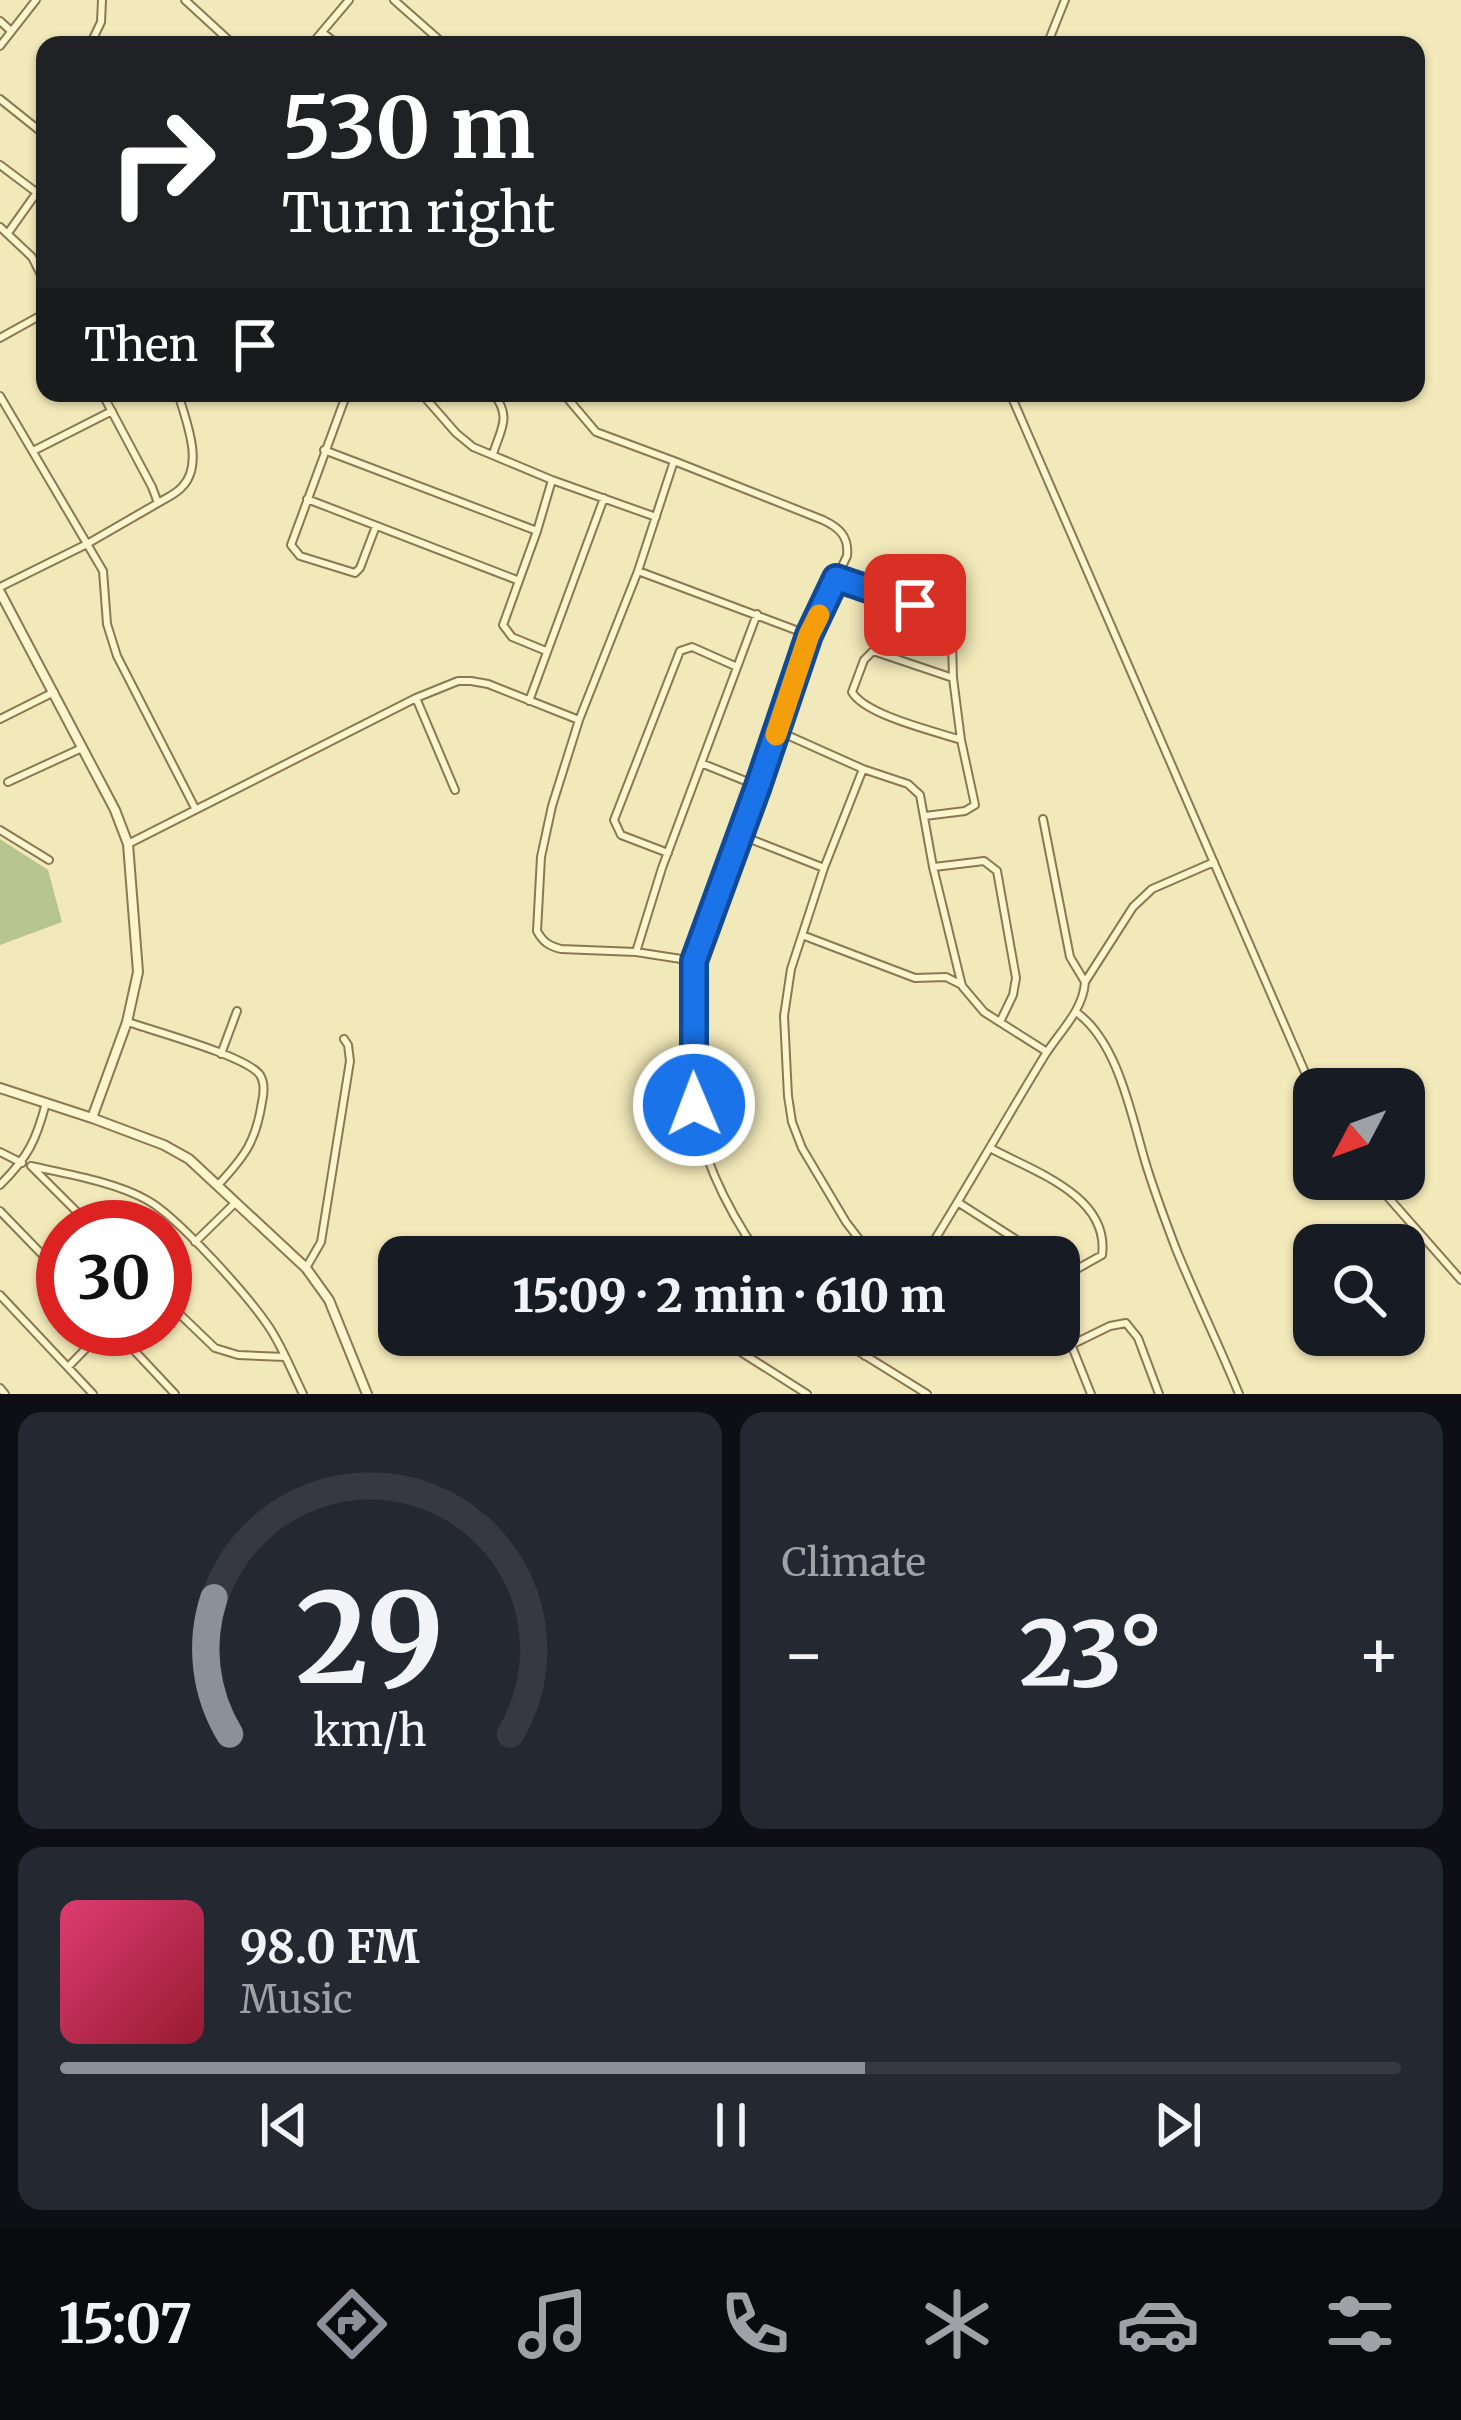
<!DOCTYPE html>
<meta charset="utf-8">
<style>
body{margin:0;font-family:Merriweather,serif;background:#242831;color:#f1f3f6;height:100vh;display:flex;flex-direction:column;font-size:45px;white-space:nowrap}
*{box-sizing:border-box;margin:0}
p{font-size:39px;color:#9ea1a6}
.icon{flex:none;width:66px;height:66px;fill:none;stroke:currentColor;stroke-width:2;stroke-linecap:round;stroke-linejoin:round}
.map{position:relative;height:1394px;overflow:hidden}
.drawer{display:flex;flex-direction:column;gap:18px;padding:18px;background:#0d0f14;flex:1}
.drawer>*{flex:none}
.top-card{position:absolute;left:36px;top:36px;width:1389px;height:366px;border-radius:24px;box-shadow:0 3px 9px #0004;background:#202124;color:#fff;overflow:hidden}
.needle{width:78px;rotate:229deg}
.tools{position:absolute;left:1293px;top:1068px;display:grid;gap:24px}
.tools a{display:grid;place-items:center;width:132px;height:132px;border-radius:24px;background:#171b24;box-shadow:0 3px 9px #0004;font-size:60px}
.speed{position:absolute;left:36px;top:1200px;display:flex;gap:24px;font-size:60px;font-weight:700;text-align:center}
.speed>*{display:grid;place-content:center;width:156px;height:156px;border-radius:50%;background:#171b24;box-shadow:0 3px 9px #0004;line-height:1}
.speed .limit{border:18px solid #d22;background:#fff;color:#111}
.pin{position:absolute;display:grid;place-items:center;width:102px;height:102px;color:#fff;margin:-51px;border-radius:24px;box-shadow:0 6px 18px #0006}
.me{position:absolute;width:132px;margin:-66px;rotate:359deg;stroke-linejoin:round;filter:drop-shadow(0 0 9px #0008)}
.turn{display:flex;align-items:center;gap:42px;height:252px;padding:0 48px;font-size:54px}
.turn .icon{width:156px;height:156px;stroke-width:2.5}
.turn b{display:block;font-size:84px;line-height:102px}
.then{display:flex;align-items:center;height:114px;padding:0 48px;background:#0003;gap:24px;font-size:45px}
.big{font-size:90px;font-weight:800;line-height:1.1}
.drawer .widget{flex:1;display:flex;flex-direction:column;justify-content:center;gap:18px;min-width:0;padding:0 42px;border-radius:24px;background:#242831}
.drawer .dial{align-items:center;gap:0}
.dial svg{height:312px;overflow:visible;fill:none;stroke:#363941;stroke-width:7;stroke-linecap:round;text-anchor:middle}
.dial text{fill:#f1f3f6;stroke:none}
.song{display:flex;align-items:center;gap:36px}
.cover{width:144px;height:144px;border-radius:18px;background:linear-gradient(135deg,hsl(340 70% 55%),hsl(350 70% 35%))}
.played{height:12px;border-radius:6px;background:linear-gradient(90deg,#8c9099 60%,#363941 60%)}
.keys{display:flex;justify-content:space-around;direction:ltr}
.heat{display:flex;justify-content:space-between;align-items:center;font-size:66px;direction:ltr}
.drawer .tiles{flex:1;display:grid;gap:18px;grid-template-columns:1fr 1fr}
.widget:last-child{grid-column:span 2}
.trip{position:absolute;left:378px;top:1236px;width:702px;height:120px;border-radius:24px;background:#171b24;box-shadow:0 3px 9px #0004;font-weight:800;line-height:120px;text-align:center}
.menu{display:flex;height:192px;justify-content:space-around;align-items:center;background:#090b0e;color:#9ea1a6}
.menu .icon{width:84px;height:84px}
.menu .current{color:#8c9099}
.menu b{font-size:54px;color:#f1f3f6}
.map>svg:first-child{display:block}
.cemetery{fill:#b6c48e}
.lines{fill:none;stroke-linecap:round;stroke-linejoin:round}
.minor-casing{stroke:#8a7853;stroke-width:10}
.tertiary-casing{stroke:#8a7853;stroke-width:12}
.minor{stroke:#fcf5cd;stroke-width:6}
.tertiary{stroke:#fcf5cd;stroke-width:8}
.route-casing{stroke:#114b97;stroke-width:30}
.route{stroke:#1a73e8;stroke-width:21}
.slow{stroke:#f59e0b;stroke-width:21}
</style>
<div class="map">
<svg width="1461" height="1394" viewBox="0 0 1461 1394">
<rect width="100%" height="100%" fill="#f2e9ba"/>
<path class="cemetery" d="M0 839 48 870 62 922 0 945Z"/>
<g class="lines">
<defs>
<path id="minor" d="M185 0 234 45
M394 0 445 45
M0 21 11 31
M322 32 338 45
M90 45 101 22 102 0
M311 45 349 0
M1047 45 1065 0
M0 46 36 0
M0 99 45 135
M0 165 36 192
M0 227 32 257 45 283
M8 233 45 181
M0 338 45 313
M347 393 291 545 300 556 355 573 360 568 376 526
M421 393 456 433 473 447 552 480 656 517
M493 393C512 417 501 428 493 454
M563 393 596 432 674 461 638 571 579 720 552 806 541 857 537 931C543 942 549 946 561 949L636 952 694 961C693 1008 689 1056 694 1102 700 1156 730 1213 760 1257
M1010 393 1314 1093
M0 396 103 571 107 624 117 656 195 808
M35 450 112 411
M324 450 537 531
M674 461 823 520C840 528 849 537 847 556L809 635 758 786 694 961
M307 499 517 580
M158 503C166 498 176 494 182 487 205 464 185 419 178 393
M638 571 809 635
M836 578 915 605 934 617 947 633 952 644 953 678 961 740 975 805 965 811 925 816
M0 587 87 544 158 503 152 487 102 393
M546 651 512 637 503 625 537 531 552 480
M953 678 873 651 864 660 852 692C865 715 934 731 961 740
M416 698 455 790
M529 701 604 498
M0 719 54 692
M778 731 863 769 824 868 791 969 784 1016 788 1096 792 1122 802 1148 846 1222 859 1239 880 1257
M701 763 758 786
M863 769 908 784 920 795 933 867 962 986 984 1012 1047 1052
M8 782 82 748
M1043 819 1070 957 1085 982
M0 830 49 860
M740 835 824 868
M128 844 416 698 458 681H471L488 684 579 720
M668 853 621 835 614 820 680 651 692 647 735 666
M934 867 984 861 997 871 1016 978 1013 995 1000 1022
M802 935 915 978 946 977 962 985
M636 952 662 868 757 614
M1076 1012C1118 1042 1131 1114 1145 1161 1154 1191 1165 1220 1176 1249 1196 1298 1219 1345 1239 1394
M128 1022C153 1031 247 1056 260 1075 265 1083 264 1093 262 1102 256 1141 245 1156 219 1184
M221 1054 237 1011
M992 1149C1033 1171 1110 1196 1102 1255L1059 1279
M0 1152 22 1163
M31 1166C67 1174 115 1182 147 1200 178 1217 249 1297 269 1327 283 1348 292 1372 303 1394
M31 1166 92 1227
M1372 1179 1461 1280
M0 1185C28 1157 36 1141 46 1103
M959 1203 1023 1244 1033 1257
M0 1211 63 1276
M195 1242 235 1203
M924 1257C966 1190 1004 1122 1045 1055 1060 1031 1083 1011 1085 982L1133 907 1152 889 1214 862
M306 1268 321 1242 350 1061 348 1045 344 1039
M0 1295 93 1394
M165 1300 215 1348 238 1355 285 1357
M1059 1314 1091 1394
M114 1329 175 1394
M714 1335 807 1394
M832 1335 927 1394
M1071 1345 1110 1326 1126 1323 1138 1338 1159 1394
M865 1356 878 1335
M68 1367 105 1329
M0 1388 5 1394"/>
<path id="tertiary" d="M0 592 115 810 128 844 138 972 127 1022 92 1118
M0 1088 92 1118 164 1145 189 1159 306 1268 329 1300 367 1394"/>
</defs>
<use href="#minor" class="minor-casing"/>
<use href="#tertiary" class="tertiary-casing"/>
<use href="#minor" class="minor"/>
<use href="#tertiary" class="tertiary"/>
</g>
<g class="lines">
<defs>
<path id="route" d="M694 1105V961L758 786 809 635 836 578 915 605"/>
</defs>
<use href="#route" class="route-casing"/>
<use href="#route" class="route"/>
<path class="slow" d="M776 735 809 635 819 615"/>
</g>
</svg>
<div class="tools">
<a><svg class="needle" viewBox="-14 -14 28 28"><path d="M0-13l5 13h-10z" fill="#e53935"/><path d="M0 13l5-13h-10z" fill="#9ea1a6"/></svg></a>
<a><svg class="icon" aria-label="search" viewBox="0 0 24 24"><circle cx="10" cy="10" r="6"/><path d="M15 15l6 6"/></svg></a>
</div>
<div class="speed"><div class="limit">30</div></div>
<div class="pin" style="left:915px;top:605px;background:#d93025"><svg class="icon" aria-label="arrive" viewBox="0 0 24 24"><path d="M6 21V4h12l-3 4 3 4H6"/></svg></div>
<svg class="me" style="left:694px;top:1105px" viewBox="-20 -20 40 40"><circle r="17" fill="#1a73e8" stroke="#fff" stroke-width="3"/><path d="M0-11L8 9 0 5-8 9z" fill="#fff"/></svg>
<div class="trip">15:09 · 2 min · 610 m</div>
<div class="top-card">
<div class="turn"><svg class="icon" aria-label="right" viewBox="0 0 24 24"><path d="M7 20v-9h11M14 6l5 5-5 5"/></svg><div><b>530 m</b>Turn right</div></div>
<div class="then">Then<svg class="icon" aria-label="arrive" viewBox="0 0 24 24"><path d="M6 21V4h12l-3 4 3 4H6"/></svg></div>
</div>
</div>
<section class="drawer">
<div class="tiles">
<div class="widget dial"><svg viewBox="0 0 100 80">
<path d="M14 69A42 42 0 1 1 86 69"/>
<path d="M14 69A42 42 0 0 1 10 34" stroke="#8c9099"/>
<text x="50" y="56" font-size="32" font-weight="700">29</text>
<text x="50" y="72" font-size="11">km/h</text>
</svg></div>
<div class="widget"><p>Climate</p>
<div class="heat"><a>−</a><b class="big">23°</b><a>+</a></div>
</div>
<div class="widget">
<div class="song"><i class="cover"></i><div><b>98.0 FM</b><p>Music</p></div></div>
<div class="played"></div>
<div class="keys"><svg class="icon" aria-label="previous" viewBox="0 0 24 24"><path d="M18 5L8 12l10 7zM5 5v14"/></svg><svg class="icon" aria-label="pause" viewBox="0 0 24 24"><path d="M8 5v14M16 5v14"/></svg><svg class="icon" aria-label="next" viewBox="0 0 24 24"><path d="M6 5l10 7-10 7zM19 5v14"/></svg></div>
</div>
</div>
</section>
<nav class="menu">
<b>15:07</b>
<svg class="icon current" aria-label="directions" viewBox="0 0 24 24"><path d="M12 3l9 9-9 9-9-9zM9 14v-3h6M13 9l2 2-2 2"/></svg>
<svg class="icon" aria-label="music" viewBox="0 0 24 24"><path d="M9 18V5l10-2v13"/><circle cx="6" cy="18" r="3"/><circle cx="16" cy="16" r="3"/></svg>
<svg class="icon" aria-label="phone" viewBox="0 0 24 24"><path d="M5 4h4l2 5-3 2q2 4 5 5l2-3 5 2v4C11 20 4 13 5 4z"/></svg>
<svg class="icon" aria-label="climate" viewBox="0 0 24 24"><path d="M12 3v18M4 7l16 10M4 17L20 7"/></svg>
<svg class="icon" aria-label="car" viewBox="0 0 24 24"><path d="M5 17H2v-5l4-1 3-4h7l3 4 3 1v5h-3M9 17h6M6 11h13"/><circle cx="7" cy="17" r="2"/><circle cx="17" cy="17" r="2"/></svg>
<svg class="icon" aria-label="filters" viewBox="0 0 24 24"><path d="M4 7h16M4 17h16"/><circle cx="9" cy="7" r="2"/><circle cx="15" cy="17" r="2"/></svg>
</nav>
